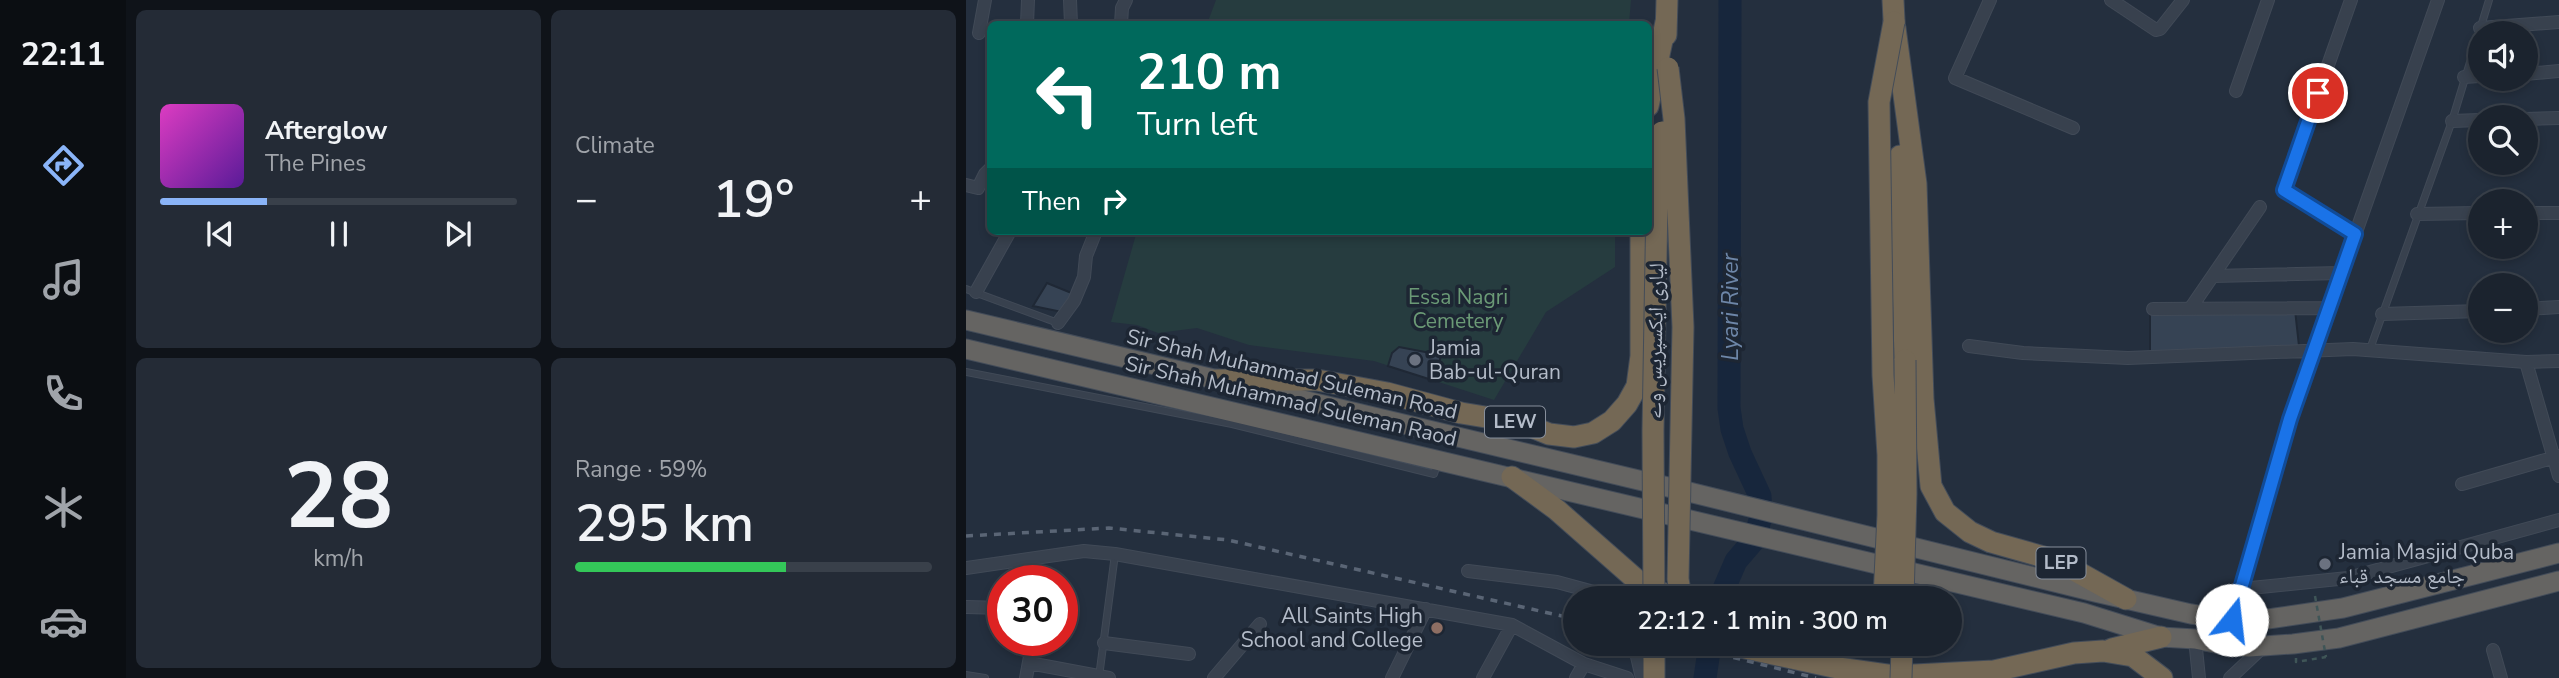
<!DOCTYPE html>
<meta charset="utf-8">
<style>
body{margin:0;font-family:"Nunito Sans","Noto Naskh Arabic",sans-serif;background:#242b36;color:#f1f3f6;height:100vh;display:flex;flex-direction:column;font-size:26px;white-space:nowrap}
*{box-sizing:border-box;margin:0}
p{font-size:23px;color:#a0a4aa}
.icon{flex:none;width:38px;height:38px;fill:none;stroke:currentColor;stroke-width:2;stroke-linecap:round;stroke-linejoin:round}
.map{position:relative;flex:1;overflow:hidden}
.panel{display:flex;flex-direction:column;gap:10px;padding:10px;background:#0f1319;width:840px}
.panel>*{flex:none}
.banner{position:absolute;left:21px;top:21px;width:665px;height:214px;border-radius:10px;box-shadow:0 4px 10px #0003,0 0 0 2px #39404a;background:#00695c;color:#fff;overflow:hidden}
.buttons{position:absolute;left:1502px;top:21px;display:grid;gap:14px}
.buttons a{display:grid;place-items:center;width:70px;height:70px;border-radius:50%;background:#1b232e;box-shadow:0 4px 10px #0003,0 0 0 2px #39404a;font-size:35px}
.speed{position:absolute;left:21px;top:565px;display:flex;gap:14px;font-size:35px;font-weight:700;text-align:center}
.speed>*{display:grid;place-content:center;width:91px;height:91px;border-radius:50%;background:#1b232e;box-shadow:0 4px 10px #0003,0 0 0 2px #39404a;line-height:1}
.speed .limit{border:10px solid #d22;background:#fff;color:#111}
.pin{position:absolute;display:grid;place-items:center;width:60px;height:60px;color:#fff;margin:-30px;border:4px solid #fff;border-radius:50%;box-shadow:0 2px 7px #0007}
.me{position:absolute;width:77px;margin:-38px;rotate:16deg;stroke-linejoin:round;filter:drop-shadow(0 0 5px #0008)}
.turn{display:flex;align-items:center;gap:24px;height:147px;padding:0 35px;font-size:32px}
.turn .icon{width:91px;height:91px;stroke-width:2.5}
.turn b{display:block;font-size:49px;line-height:60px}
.then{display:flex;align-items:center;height:66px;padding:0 35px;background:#0003;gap:14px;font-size:26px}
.big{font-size:52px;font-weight:600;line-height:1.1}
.panel .card{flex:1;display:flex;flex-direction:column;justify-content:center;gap:10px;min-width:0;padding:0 24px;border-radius:10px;background:#242b36}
.panel .dial{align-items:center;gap:0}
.dial b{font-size:91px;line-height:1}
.song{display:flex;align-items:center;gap:21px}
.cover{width:84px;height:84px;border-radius:10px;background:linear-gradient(135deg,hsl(310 70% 55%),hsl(270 70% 35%))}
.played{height:7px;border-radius:4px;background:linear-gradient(90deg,#8ab4f8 30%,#39404a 30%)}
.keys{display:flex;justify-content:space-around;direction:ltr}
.heat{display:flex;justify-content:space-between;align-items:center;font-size:38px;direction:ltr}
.charge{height:10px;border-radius:5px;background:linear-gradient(90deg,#34c759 59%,#39404a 0)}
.panel .tiles{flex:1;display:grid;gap:10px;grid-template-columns:repeat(2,1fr)}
.trip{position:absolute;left:597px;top:586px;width:399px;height:70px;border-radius:35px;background:#1b232e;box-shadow:0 4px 10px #0003,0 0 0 2px #39404a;font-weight:600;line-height:70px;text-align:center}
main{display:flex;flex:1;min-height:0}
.menu{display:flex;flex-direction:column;width:126px;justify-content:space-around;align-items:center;background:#0b0e12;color:#a0a4aa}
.menu .icon{width:49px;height:49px}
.menu .selected{color:#8ab4f8}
.menu b{font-size:32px;color:#f1f3f6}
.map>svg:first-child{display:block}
.green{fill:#263c3f}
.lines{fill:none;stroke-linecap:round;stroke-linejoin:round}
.river{stroke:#17263c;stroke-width:23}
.building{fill:#364354;stroke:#1f2835;stroke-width:2}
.service-casing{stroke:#414a57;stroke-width:8}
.minor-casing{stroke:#414a57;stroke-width:14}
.trunk-casing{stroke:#434c59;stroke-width:21}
.motorway-casing{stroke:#434c59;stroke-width:23}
.path{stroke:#3f5557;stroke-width:2.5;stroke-dasharray:5 5;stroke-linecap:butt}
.service{stroke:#38414e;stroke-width:6}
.minor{stroke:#38414e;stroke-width:12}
.trunk{stroke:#656462;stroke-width:19}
.motorway{stroke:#746855;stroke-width:21}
.rail{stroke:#5a6575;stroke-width:3.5;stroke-dasharray:7 7;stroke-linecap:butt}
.motorway-bridge-casing{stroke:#434c59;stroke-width:23;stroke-linecap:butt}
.path-bridge{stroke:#3f5557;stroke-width:2.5;stroke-dasharray:5 5;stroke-linecap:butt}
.motorway-bridge{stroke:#746855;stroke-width:21}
.route-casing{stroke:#114b97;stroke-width:18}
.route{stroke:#1a73e8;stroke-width:12}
.worship-dot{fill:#6b7280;stroke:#1d2633;stroke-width:2.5}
.education-dot{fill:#8d6e63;stroke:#1d2633;stroke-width:2.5}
.labels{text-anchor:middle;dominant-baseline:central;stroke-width:7;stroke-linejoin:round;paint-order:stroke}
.shield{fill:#1d2633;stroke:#878f9c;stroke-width:2}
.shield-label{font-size:19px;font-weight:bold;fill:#b4bcc9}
.park-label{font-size:21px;fill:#6b9a76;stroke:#1d2633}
.street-label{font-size:21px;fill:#b4bcc9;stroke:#1d2633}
.poi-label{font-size:21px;fill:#b4bcc9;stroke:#1d2633;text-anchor:start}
.water-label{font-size:23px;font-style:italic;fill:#6d86a8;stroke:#1d2633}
</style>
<main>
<nav class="menu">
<b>22:11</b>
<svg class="icon selected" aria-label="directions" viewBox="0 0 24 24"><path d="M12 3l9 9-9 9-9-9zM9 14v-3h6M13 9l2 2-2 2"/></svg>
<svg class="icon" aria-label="music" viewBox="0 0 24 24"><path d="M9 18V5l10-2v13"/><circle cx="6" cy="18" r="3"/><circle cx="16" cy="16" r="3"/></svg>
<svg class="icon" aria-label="phone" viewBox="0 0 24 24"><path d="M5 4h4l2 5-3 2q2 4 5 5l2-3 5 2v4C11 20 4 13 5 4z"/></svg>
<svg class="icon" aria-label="climate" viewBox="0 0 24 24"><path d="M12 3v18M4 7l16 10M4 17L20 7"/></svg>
<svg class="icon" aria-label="car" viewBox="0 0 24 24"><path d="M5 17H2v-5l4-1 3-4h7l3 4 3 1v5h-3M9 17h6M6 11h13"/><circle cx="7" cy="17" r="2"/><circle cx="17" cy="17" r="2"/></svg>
</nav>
<section class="panel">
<div class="tiles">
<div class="card">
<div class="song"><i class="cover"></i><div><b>Afterglow</b><p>The Pines</p></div></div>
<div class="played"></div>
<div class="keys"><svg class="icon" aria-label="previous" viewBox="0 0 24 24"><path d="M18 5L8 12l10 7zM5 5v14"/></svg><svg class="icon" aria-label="pause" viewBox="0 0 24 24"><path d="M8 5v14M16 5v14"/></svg><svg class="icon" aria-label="next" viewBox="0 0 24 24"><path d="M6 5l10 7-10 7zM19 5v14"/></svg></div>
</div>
<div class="card"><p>Climate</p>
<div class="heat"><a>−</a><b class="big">19°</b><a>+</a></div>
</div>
<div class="card dial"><b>28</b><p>km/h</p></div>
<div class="card"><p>Range · 59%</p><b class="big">295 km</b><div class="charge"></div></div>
</div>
</section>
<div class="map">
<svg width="1593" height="678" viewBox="0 0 1593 678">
<rect width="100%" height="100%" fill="#242f3e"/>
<path class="green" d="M250 0H665L663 24H241Z
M171 231H649V267L580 312 528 400 408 361 283 345 231 328 192 333 171 325 145 322Z"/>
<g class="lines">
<path class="river" d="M754 598 770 561 788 540 795 517 794 496 774 453 766 429 763 408 764 0
M739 678 744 644"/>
</g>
<path class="building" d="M81 283 108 294 96 312 67 306Z
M1184 310H1329L1333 346 1184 352Z
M433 347 475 355 469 381 422 366 426 353Z"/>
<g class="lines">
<defs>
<path id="service" d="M0 289 92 323
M1404 349 1486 121 1523 0
M0 372 266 424 468 474 471 465
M0 675 19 678
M133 677 149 554"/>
<path id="minor" d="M104 0 105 24
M1024 0 989 78 1107 128
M1145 0 1190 30 1194 29 1217 0
M1385 0 1318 190 1389 234
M61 24 62 0
M155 24 156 8 160 0
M1514 28 1593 22
M13 33 19 0
M1559 74 1593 71
M1498 77 1514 76
M1270 91 1302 0
M1559 119 1593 118
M1486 121 1514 120
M0 185 12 188 19 174 24 169
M1559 213H1593
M1451 214 1514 213
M1247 276 1375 273
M10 292 44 231
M1187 309 1363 308
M1224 309 1294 207
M1559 309 1593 307
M1416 314 1514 311
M92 323 108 301 118 277 120 256 130 231
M1003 346 1057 353 1162 358 1387 349 1560 362 1593 361
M1560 362 1593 476
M1496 484 1593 456
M0 568 118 551 149 554 546 625 618 664 661 678
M502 571 591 582 650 598
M1275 589 1382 578 1593 520
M0 607 37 608
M1266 620 1324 419 1472 0
M1229 639 1233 678
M138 643 223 654
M668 644 676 678
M1527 650 1535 678
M63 663 143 678
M60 678 67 640
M248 678 294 624
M426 678 460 609
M517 678 546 625
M610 678 618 664
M1264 678 1298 646"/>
<path id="trunk" d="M0 320 723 492 1129 592 1225 614 1266 620 1288 621 1377 608 1593 553
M0 349 1118 613 1195 637 1229 639 1259 645 1283 647 1327 644 1373 638 1593 581"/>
<path id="motorway" d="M927 0 929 40
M929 28 950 184 957 399 965 486 979 512 1004 532 1025 542 1092 561 1160 599
M700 35 701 0
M682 106 700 22
M934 156 939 360
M251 380H351L421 393 495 413 556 423 583 434 608 437 627 433 646 421 661 404 671 386 675 356V231
M546 477 591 510 674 583 707 598
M688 644V678
M761 644 872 668 928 676 1028 671 1108 653 1137 651 1167 656 1196 678
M835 646C854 653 867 652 886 644
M1146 649 1195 637"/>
</defs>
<use href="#service" class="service-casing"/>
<use href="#minor" class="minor-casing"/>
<use href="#trunk" class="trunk-casing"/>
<use href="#motorway" class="motorway-casing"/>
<path class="path" d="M1330 658V662L1360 657"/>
<use href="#service" class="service"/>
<use href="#minor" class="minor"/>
<use href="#trunk" class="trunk"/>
<use href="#motorway" class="motorway"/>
<path class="rail" d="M0 536 143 528 262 540 609 619
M713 644 850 678"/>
<defs>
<path id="motorway-bridge" d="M702 68 708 119 717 327 712 579 715 598
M688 598 687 431 691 201 696 132
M918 598 922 515V455L917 375 913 102 928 22
M937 598 940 494 939 360
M935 678 936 644"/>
</defs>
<use href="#motorway-bridge" class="motorway-bridge-casing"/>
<path class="path-bridge" d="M1349 596 1360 657"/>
<use href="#motorway-bridge" class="motorway-bridge"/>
</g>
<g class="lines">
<defs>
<path id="route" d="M1266 620 1324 419 1389 234 1318 190 1352 93"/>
</defs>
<use href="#route" class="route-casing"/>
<use href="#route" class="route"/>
</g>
<g class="worship-dot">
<circle cx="449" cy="360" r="7"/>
<circle cx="1359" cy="564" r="7"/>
</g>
<circle class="education-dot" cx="471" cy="628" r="7"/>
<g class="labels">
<g class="shield">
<rect x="519" y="406.5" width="60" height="31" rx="5"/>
<rect x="1070.5" y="547.5" width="49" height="31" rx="5"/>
</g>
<g class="shield-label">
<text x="549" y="422">LEW</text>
<text x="1095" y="563">LEP</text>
</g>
<g class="park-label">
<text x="492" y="297">Essa Nagri<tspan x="492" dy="24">Cemetery</tspan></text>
</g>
<g class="street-label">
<text transform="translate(689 341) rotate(-89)">لیاری ایکسپریس وے</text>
<text transform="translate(326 374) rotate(13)">Sir Shah Muhammad Suleman Road</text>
<text transform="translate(325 401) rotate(13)">Sir Shah Muhammad Suleman Raod</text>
</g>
<g class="poi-label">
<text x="463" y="348">Jamia<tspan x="463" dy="24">Bab-ul-Quran</tspan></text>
<text x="1373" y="552">Jamia Masjid Quba<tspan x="1373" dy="24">جامع مسجد قباء</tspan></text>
<text x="457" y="616" text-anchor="end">All Saints High<tspan x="457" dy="24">School and College</tspan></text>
</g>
<g class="water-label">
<text transform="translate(764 307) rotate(-90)">Lyari River</text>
</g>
</g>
</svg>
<div class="buttons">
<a><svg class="icon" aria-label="sound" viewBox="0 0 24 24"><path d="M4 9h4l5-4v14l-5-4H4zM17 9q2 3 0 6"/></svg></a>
<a><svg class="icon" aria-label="search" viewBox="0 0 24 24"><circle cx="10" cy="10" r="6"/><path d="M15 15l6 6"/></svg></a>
<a>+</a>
<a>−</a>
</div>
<div class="speed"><div class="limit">30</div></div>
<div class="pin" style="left:1352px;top:93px;background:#d93025"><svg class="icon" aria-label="arrive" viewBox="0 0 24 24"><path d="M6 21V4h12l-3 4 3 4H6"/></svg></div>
<svg class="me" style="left:1266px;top:620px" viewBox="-20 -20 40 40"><circle r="19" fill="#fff"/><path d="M0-13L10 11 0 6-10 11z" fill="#1a73e8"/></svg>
<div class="trip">22:12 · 1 min · 300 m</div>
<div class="banner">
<div class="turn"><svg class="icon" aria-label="left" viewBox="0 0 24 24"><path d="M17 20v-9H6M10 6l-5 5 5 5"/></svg><div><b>210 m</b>Turn left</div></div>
<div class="then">Then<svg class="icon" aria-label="right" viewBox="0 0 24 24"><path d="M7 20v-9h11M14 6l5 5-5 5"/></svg></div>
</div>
</div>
</main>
